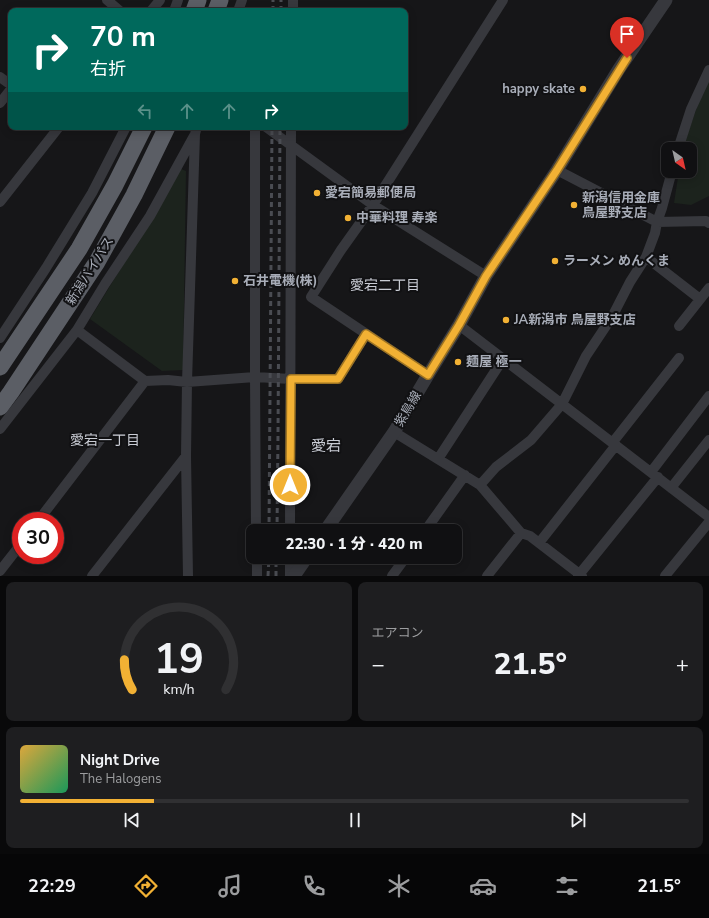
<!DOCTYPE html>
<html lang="ja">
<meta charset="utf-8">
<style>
body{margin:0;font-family:"Nunito Sans","Noto Sans JP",sans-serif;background:#1e1e20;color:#f1f3f6;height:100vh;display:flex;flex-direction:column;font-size:15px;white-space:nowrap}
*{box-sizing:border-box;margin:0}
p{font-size:13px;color:#9c9d9f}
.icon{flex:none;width:22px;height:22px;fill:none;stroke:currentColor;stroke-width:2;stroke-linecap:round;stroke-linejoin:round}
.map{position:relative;height:576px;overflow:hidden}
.drawer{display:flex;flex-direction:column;gap:6px;padding:6px;background:#09090a;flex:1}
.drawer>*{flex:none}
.guide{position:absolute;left:8px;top:8px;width:400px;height:122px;border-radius:8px;box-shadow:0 2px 10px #0003,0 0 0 1px #303032;background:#00695c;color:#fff;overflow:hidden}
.needle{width:26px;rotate:146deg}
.tools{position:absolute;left:661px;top:142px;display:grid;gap:8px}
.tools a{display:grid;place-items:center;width:36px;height:36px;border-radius:8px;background:#101012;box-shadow:0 2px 10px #0003,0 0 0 1px #303032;font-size:20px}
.speed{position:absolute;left:12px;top:512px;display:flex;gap:8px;font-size:20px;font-weight:700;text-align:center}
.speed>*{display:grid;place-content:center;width:52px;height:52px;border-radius:50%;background:#101012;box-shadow:0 2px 10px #0003,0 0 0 1px #303032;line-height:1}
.speed .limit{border:6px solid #d22;background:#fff;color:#111}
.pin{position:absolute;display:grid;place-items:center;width:34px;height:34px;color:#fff;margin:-41px -17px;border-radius:50% 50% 50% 0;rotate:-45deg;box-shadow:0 0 4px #0007}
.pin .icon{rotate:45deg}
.me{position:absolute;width:44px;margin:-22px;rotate:0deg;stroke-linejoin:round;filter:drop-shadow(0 0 3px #0008)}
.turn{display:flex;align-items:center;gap:14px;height:84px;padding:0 16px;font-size:18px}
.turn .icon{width:52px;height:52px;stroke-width:2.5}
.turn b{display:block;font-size:28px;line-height:34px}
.lanes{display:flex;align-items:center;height:38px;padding:0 16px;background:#0003;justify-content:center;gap:20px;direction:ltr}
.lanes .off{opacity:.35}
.big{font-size:30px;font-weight:800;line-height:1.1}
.drawer .widget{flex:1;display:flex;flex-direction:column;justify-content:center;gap:6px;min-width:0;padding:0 14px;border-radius:8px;background:#1e1e20}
.drawer .dial{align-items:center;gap:0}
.dial svg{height:104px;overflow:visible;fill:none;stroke:#303032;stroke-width:7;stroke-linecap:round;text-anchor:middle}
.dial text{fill:#f1f3f6;stroke:none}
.song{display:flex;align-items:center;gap:12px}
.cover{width:48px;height:48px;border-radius:6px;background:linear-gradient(135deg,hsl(40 70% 55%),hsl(150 70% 35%))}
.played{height:4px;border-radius:2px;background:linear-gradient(90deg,#f2b134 20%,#303032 20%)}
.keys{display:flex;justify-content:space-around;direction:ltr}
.heat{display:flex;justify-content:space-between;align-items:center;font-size:22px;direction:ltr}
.drawer .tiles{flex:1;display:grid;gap:6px;grid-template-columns:1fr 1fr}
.widget:last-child{grid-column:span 2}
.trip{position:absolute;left:246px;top:524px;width:216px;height:40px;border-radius:8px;background:#101012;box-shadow:0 2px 10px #0003,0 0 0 1px #303032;font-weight:800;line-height:40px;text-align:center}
.menu{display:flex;height:64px;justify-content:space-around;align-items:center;background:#060607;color:#9c9d9f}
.menu .icon{width:28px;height:28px}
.menu .on{color:#f2b134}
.menu b{font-size:18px;color:#f1f3f6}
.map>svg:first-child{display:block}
.green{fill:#1c231d}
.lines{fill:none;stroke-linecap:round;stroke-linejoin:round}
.minor{stroke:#37383d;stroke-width:10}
.tertiary{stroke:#37383d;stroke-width:13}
.trunk{stroke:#5b5e65;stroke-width:17}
.rail{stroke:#4a4c52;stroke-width:3;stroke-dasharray:5 4;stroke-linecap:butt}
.route-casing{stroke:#9d7322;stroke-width:10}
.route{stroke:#f2b134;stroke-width:7}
.poi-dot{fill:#f2b134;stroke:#111113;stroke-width:1.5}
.labels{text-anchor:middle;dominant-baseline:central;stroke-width:4;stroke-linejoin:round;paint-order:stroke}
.poi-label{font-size:13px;font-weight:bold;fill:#a8adb8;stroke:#111113;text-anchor:start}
.street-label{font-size:13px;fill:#a8adb8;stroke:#111113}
.neighbourhood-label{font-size:14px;fill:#c9ccd4;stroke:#111113}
.quarter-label{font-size:15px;fill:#c9ccd4;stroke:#111113}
</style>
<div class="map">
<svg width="709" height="576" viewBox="0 0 709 576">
<rect width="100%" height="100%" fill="#161618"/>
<path class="green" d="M709 80V196L691 205 674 203 679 171H690V149H683L684 144 702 93Z
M181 169 186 171 183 370 162 371 90 319Z"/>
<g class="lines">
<path class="minor" d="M107 0 120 11
M151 11 160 0
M174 11 178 0
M238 11 242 0
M293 11V0
M0 77 11 85
M0 103 11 89
M255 127V377L256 531
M266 127 373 205 486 276
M678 149 691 109 709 70
M557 170 657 222 706 221 709 223
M0 202 59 127
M646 257 700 299
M459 325 709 517
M679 326 709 288
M77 330 145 381 168 380 187 382 255 377 291 379H338L366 334
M0 338 46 268 92 193 126 127
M428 375 311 297 341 250 373 205 503 0
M0 429 77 330 105 284 150 216 194 136
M394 432 480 485 521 533 530 536 582 576
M613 442 679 358
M438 459 503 359
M651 472 709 396
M480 485 496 467 531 440 562 404 586 356 612 317 630 282 646 257 655 233 657 222 662 208 672 171
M671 488 709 440
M38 521 145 381
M290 531 291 127
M425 531 465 475
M539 543 616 445
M257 557V576
M0 571 21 544
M92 576 186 456
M188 576 186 456 187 382 195 134 197 127
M290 576V557
M392 576 406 557
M487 576 521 533
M578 576 658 477
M665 576 709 522"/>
<path class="tertiary" d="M325 531 394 432 428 375 459 325 486 276 557 170 619 69 666 0
M294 576 307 557"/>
<path class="trunk" d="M194 11 198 0
M216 11 220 0
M0 367 79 249 115 185 144 127
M0 407 11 392 97 262 134 195 167 127"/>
<path class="rail" d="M273 11V0
M281 11V0
M269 531 272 127
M277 531 278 435 280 127
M268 576 269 557
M276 576V557"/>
</g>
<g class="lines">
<defs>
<path id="route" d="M290 485 291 379H338L366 334 428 375 459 325 486 276 557 170 627 58"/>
</defs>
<use href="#route" class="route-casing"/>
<use href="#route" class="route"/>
</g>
<g class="poi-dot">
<circle cx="583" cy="89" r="4"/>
<circle cx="317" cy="193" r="4"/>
<circle cx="574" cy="205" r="4"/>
<circle cx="348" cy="218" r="4"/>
<circle cx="555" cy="261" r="4"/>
<circle cx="235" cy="281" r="4"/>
<circle cx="506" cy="320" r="4"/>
<circle cx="458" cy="362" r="4"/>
</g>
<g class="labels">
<g class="poi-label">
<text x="575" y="89" text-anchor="end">happy skate</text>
<text x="325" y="193">愛宕簡易郵便局</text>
<text x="582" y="198">新潟信用金庫<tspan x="582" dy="15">鳥屋野支店</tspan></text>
<text x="356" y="218">中華料理 寿楽</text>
<text x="563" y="261">ラーメン めんくま</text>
<text x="243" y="281">石井電機(株)</text>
<text x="514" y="320">JA新潟市 鳥屋野支店</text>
<text x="466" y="362">麺屋 極一</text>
</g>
<g class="street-label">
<text transform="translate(90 271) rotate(-58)">新潟バイパス</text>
<text transform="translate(408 409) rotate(-59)">紫鳥線</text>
</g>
<g class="neighbourhood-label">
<text x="385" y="285">愛宕二丁目</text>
<text x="105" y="440">愛宕一丁目</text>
</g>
<g class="quarter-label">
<text x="326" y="446">愛宕</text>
</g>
</g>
</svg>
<div class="tools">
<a><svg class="needle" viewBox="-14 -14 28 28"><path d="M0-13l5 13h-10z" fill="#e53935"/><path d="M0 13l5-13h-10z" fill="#9c9d9f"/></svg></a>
</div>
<div class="speed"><div class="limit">30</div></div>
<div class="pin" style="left:627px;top:58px;background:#d93025"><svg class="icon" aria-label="arrive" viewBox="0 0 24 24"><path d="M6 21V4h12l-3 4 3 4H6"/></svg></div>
<svg class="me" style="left:290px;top:485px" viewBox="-20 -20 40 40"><circle r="17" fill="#f2b134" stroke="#fff" stroke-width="3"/><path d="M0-11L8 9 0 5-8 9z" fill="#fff"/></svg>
<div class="trip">22:30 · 1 分 · 420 m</div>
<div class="guide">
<div class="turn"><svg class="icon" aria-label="right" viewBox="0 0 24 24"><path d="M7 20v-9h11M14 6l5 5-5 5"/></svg><div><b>70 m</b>右折</div></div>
<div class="lanes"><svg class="icon off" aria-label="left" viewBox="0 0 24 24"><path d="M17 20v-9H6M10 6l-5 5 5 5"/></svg><svg class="icon off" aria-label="ahead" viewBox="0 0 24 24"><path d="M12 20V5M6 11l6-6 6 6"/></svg><svg class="icon off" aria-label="ahead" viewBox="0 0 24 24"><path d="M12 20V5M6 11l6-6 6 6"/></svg><svg class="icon" aria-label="right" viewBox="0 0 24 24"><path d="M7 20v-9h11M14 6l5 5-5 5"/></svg></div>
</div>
</div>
<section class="drawer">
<div class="tiles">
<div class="widget dial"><svg viewBox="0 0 100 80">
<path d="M14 69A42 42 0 1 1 86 69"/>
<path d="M14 69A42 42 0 0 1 8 46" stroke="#f2b134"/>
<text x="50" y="56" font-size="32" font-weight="700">19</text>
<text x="50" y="72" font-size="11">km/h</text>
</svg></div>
<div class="widget"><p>エアコン</p>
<div class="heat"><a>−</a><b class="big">21.5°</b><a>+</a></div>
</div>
<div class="widget">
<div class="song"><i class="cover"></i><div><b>Night Drive</b><p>The Halogens</p></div></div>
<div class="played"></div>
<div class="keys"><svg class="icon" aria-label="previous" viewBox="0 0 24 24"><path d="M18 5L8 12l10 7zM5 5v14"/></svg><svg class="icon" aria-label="pause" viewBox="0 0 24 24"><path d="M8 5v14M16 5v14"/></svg><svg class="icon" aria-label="next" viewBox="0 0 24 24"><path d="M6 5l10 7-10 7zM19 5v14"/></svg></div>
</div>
</div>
</section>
<nav class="menu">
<b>22:29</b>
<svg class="icon on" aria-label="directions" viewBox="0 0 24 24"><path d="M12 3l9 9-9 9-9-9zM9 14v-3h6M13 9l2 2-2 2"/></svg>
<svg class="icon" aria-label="music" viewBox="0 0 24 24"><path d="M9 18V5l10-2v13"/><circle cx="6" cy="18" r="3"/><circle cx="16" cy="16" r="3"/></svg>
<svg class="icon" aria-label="phone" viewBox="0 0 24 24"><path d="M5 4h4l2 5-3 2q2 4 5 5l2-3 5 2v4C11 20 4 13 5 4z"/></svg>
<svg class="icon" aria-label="climate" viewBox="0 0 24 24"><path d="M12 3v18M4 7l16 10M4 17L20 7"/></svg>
<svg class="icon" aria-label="car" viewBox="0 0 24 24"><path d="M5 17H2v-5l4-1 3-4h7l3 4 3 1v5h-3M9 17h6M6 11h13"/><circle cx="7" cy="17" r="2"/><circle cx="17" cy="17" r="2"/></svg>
<svg class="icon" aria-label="filters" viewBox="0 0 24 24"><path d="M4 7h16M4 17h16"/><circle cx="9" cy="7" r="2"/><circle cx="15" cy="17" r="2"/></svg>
<b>21.5°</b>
</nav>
